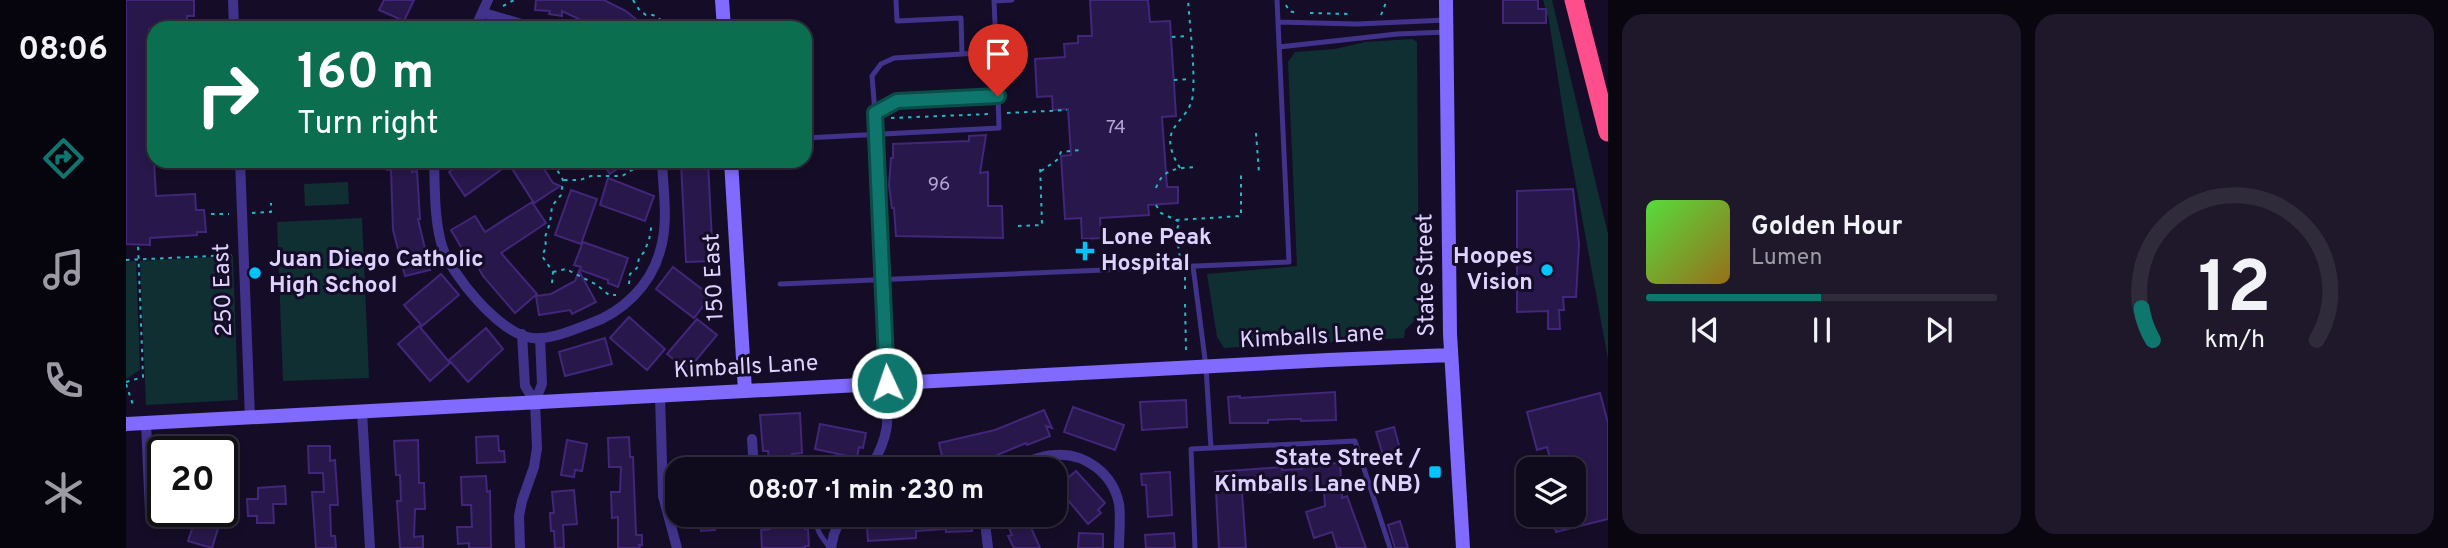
<!DOCTYPE html>
<meta charset="utf-8">
<style>
body{margin:0;font-family:Overpass,sans-serif;background:#1e182a;color:#f1f3f6;height:100vh;display:flex;flex-direction:column;font-size:26px;white-space:nowrap}
*{box-sizing:border-box;margin:0}
p{font-size:23px;color:#9c9aa4}
.icon{flex:none;width:38px;height:38px;fill:none;stroke:currentColor;stroke-width:2;stroke-linecap:round;stroke-linejoin:round}
.map{position:relative;flex:1;overflow:hidden}
.sheet{display:flex;flex-direction:column;gap:14px;padding:14px;background:#090610;width:840px}
.sheet>*{flex:none}
.top-card{position:absolute;left:21px;top:21px;width:665px;height:147px;border-radius:21px;box-shadow:0 4px 10px #0003,0 0 0 2px #302b3b;background:#0b6e4f;color:#fff;overflow:hidden}
.buttons{position:absolute;left:1390px;top:457px;display:grid;gap:14px}
.buttons a{display:grid;place-items:center;width:70px;height:70px;border-radius:14px;background:#100a1d;box-shadow:0 4px 10px #0003,0 0 0 2px #302b3b;font-size:35px}
.speed{position:absolute;left:21px;top:436px;display:flex;gap:14px;font-size:35px;font-weight:700;text-align:center}
.speed>*{display:grid;place-content:center;width:91px;height:91px;border-radius:50%;background:#100a1d;box-shadow:0 4px 10px #0003,0 0 0 2px #302b3b;line-height:1}
.speed .limit{border:4px solid #111;border-radius:10px;background:#fff;color:#111}
.pin{position:absolute;display:grid;place-items:center;width:60px;height:60px;color:#fff;margin:-72px -30px;border-radius:50% 50% 50% 0;rotate:-45deg;box-shadow:0 0 7px #0007}
.pin .icon{rotate:45deg}
.me{position:absolute;width:77px;margin:-38px;rotate:357deg;stroke-linejoin:round;filter:drop-shadow(0 0 5px #0008)}
.turn{display:flex;align-items:center;gap:24px;height:147px;padding:0 35px;font-size:32px}
.turn .icon{width:91px;height:91px;stroke-width:2.5}
.turn b{display:block;font-size:49px;line-height:60px}
.sheet .tile{flex:1;display:flex;flex-direction:column;justify-content:center;gap:10px;min-width:0;padding:0 24px;border-radius:21px;background:#1e182a}
.sheet .dial{align-items:center;gap:0}
.dial svg{height:182px;overflow:visible;fill:none;stroke:#302b3b;stroke-width:7;stroke-linecap:round;text-anchor:middle}
.dial text{fill:#f1f3f6;stroke:none}
.song{display:flex;align-items:center;gap:21px}
.cover{width:84px;height:84px;border-radius:10px;background:linear-gradient(135deg,hsl(110 70% 55%),hsl(40 70% 35%))}
.played{height:7px;border-radius:4px;background:linear-gradient(90deg,#0f766e 50%,#302b3b 50%)}
.keys{display:flex;justify-content:space-around;direction:ltr}
.sheet .tiles{flex:1;display:grid;gap:14px;grid-template-columns:repeat(2,1fr)}
.trip{position:absolute;left:539px;top:457px;width:402px;height:70px;border-radius:21px;background:#100a1d;box-shadow:0 4px 10px #0003,0 0 0 2px #302b3b;font-weight:700;line-height:70px;text-align:center}
main{display:flex;flex:1;min-height:0}
.tab-bar{display:flex;flex-direction:column;width:126px;justify-content:space-around;align-items:center;background:#06040c;color:#9c9aa4}
.tab-bar .icon{width:49px;height:49px}
.tab-bar .active{color:#0f766e}
.tab-bar b{font-size:32px;color:#f1f3f6}
.map>svg:first-child{display:block}
.green{fill:#0f2f32}
.building{fill:#28174a;stroke:#412679;stroke-width:2}
.lines{fill:none;stroke-linecap:round;stroke-linejoin:round}
.path{stroke:#22b9c4;stroke-width:2;stroke-dasharray:3.5 5;stroke-linecap:butt}
.lane{stroke:#41338b;stroke-width:5}
.street{stroke:#41338b;stroke-width:10}
.secondary{stroke:#816aff;stroke-width:14}
.highway{stroke:#ff4e8c;stroke-width:19}
.route-casing{stroke:#0a4d48;stroke-width:18}
.route{stroke:#0f766e;stroke-width:12}
.poi-dot{fill:#00c4fe;stroke:#150d27;stroke-width:2.5}
.labels{text-anchor:middle;dominant-baseline:central;stroke-width:6;stroke-linejoin:round;paint-order:stroke}
.number-label{font-size:19px;fill:#b0a4d2}
.poi-label{font-size:23px;font-weight:bold;fill:#ded3ff;stroke:#150d27;text-anchor:start}
.street-label{font-size:23px;fill:#ded3ff;stroke:#150d27}
</style>
<main>
<nav class="tab-bar">
<b>08:06</b>
<svg class="icon active" aria-label="directions" viewBox="0 0 24 24"><path d="M12 3l9 9-9 9-9-9zM9 14v-3h6M13 9l2 2-2 2"/></svg>
<svg class="icon" aria-label="music" viewBox="0 0 24 24"><path d="M9 18V5l10-2v13"/><circle cx="6" cy="18" r="3"/><circle cx="16" cy="16" r="3"/></svg>
<svg class="icon" aria-label="phone" viewBox="0 0 24 24"><path d="M5 4h4l2 5-3 2q2 4 5 5l2-3 5 2v4C11 20 4 13 5 4z"/></svg>
<svg class="icon" aria-label="climate" viewBox="0 0 24 24"><path d="M12 3v18M4 7l16 10M4 17L20 7"/></svg>
</nav>
<div class="map">
<svg width="1482" height="548" viewBox="0 0 1482 548">
<rect width="100%" height="100%" fill="#150d27"/>
<path class="green" d="M1417 0H1426L1482 234V359L1440 130 1423 20Z
M1286 39 1291 42 1293 316 1279 330 1278 338 1098 348 1091 337 1081 274 1171 266 1162 62 1169 52 1209 49 1239 42Z
M222 182 223 204 179 206 178 184Z
M236 218 243 378 157 381 151 222Z
M107 256 112 400 20 405 14 261Z
M10 261 14 370 0 379V262Z"/>
<path class="building" d="M0 0H68V16H61V28L23 29V52H28V94H25L28 161 30 196 69 194 70 210H78L80 232H71V235L24 238V245L0 244Z
M258 0H288L278 21 253 10Z
M410 0H478L500 11 521 28H472L436 11V16L423 14 424 11 409 10Z
M964 0H1022L1024 22 1044 21 1050 116 1036 117 1041 187H1052V203L1022 205 1023 215 974 218 975 238 956 239 955 218 939 219 935 156 945 155 942 109 927 110 926 96 911 97 909 59 939 57 938 44 952 43V36H966Z
M1377 0H1412V9H1420V23H1377Z
M860 135 854 173 862 172V206H876L877 238 770 236 768 208H766L763 185 765 158H767V144L843 141V136Z
M261 161H290V168L286 169V172L291 171 294 219H292L304 270 279 276 267 230 265 170H261Z
M340 161H413L427 183 434 186 408 203 383 164 339 196 323 172Z
M475 161H502L484 174Z
M582 162 587 261 560 262 555 163Z
M482 178 528 196 519 221 474 205Z
M1447 189 1453 244 1450 297H1437L1438 310H1433L1434 329H1422V311L1391 312V191Z
M445 190 471 199 455 244 429 235Z
M406 202 420 223 375 253 411 294 389 313 357 276 348 260 344 262 325 230 349 216 359 232Z
M457 242 502 258 492 287 482 283V280L454 270 455 267 448 265Z
M547 267 585 296 568 318 530 289Z
M453 271 470 302 446 314 444 310 413 315 410 296 425 294 449 281Z
M315 274 333 295 296 326 278 305Z
M503 317 539 349 521 370 484 338Z
M571 319 591 335 561 371 541 354Z
M293 326 324 363 304 381 272 344Z
M360 328 377 349 342 382 323 360Z
M479 338 486 364 439 376 433 352Z
M1209 392 1210 420 1175 421V419H1166L1142 420V423H1104L1102 397 1114 396V398Z
M1474 393 1482 423V519L1430 532 1426 514H1447V469H1427L1421 447 1411 450 1401 412Z
M1060 400 1061 427 1016 430 1014 402Z
M947 407 998 425 989 450 938 432Z
M918 410 926 428 920 426 924 436 901 445 900 443 871 455 872 459 819 469 813 443 869 430Z
M674 413 676 453 666 454V457L643 459 642 451H637L634 415Z
M694 424 740 433 737 448 733 447 731 458 689 449Z
M1268 427 1277 460 1260 465 1250 432Z
M372 436 373 451H378L379 462 351 463 350 437Z
M503 437 504 457H507L510 535H516V545H513L514 548H492V517L486 518 485 492H494L495 467H483L482 438Z
M292 440 293 483H298L299 509H289L288 537 297 536V548H274L271 501H275L274 475H270L268 441Z
M441 440 461 444 456 471 449 470 448 477 435 475Z
M182 446H204V461L209 460 212 505H204L205 536H209L210 548H190L186 492H198L197 473H183Z
M597 456 598 469H557V457Z
M1214 463 1216 498 1221 496 1240 548H1211L1206 532 1188 538 1180 512 1199 506 1198 490 1116 493 1120 548H1093L1089 472 1156 467V470L1176 469V465Z
M950 471 979 503 972 510 975 513 962 524 931 487Z
M1044 472 1046 515 1022 517 1020 485H1016L1015 474Z
M360 476 361 492 364 491 365 548H343V543L332 544 331 527H346L345 505H336L335 477Z
M159 486 160 504H147L148 523H131V516H122L121 499H132V488Z
M448 490 451 524 437 525 438 548H429L428 531H425L424 513H428L426 492Z
M72 511H89L87 517 95 519 86 548 62 541Z
M574 514H588L589 530 575 531Z
M643 514H678L679 529H682L683 546H679V548H636L635 530 644 529Z
M740 514H845L846 531 820 532V529L790 531V538L742 541Z
M877 514H899L914 548H888L882 536 886 535Z
M1274 521 1282 548H1269L1262 525Z
M953 533 977 534V548H952Z
M1048 533 1049 548H1020L1019 535Z"/>
<g class="lines">
<path class="path" d="M507 0 514 11 520 15H527L547 28
M1160 5 1163 11 1171 13
M377 6 388 0
M1184 13 1223 14
M1255 15 1261 0
M1046 37 1063 36
M1048 80 1065 79
M881 113 941 110
M765 118 865 114
M1130 133 1133 173
M1054 168C1027 124 1064 125 1067 94 1069 66 1064 29 1062 0
M915 171 931 160 935 152 955 150
M438 180H454L465 176H496L521 161
M1030 188C1037 168 1052 168 1071 167
M1030 205 1035 213 1054 222 1050 231
M126 213 145 212V203
M85 214H103
M1050 220 1115 216V174
M892 226 916 225 914 164
M1052 245 1054 258
M0 260 107 255
M427 272 440 269 471 285 483 295H490
M1059 277V290
M426 283 427 272 416 256 420 247 419 237 424 223 426 206 435 195 437 180 426 161
M503 284 504 274 511 268 513 258 518 252 523 240 526 223
M1059 304 1060 350
M0 382 17 377 12 245
M0 384 8 408"/>
<path class="lane" d="M770 0 771 21 835 18 836 54
M868 1 886 0
M1152 22 1231 24 1320 20
M1153 47 1271 34 1320 32
M749 113 746 76 755 64 768 58 870 52
M679 138 873 128 872 96
M1067 266 1080 367 1085 448
M654 284 1163 262 1151 0
M760 383 749 113 770 101 872 96 868 0
M694 514C686 528 696 537 704 548
M1069 548 1065 449 1229 441 1264 548"/>
<path class="street" d="M107 0 108 28
M358 13 409 28
M349 28 362 0
M114 161 124 418
M308 161C309 188 308 219 316 246 325 275 374 334 406 338 425 340 446 330 463 324 496 313 525 285 534 251 543 222 537 190 536 161
M396 334 399 386 409 402
M534 396 537 496 551 548
M236 412 244 548
M20 423 24 512
M626 439 628 469
M627 468 694 466 709 469
M744 469C764 435 763 422 760 383
M886 469C899 463 913 456 928 455 958 452 987 473 993 504 995 518 993 533 993 548
M858 514 862 548
M394 548 393 516 396 501 408 467 411 448 409 402 416 384 414 338
M705 548 708 534 717 514"/>
<path class="secondary" d="M596 0 598 28
M1320 0 1324 334 1337 548
M605 161 619 391
M0 424 1202 360 1325 355"/>
<path class="highway" d="M1448 0 1482 132"/>
</g>
<g class="lines">
<defs>
<path id="route" d="M761 383 749 113 771 101 872 96"/>
</defs>
<use href="#route" class="route-casing"/>
<use href="#route" class="route"/>
</g>
<g class="poi-dot">
<path d="M955.5 240.5h7v7h7v7h-7v7h-7v-7h-7v-7h7z"/>
<circle cx="1421" cy="270" r="7"/>
<circle cx="129" cy="273" r="7"/>
<rect x="1302" y="465" width="14" height="14" rx="3.5"/>
</g>
<g class="labels">
<g class="number-label">
<text x="990" y="128">74</text>
<text x="813" y="185">96</text>
</g>
<g class="poi-label">
<text x="975" y="238">Lone Peak<tspan x="975" dy="26">Hospital</tspan></text>
<text x="1407" y="257" text-anchor="end">Hoopes<tspan x="1407" dy="26">Vision</tspan></text>
<text x="143" y="260">Juan Diego Catholic<tspan x="143" dy="26">High School</tspan></text>
<text x="1295" y="459" text-anchor="end">State Street /<tspan x="1295" dy="26">Kimballs Lane (NB)</tspan></text>
</g>
<g class="street-label">
<text transform="translate(1301 275) rotate(-91)">State Street</text>
<text transform="translate(589 277) rotate(-93)">150 East</text>
<text transform="translate(98 290) rotate(-92)">250 East</text>
<text transform="translate(1186 338) rotate(-3)">Kimballs Lane</text>
<text transform="translate(620 368) rotate(-3)">Kimballs Lane</text>
</g>
</g>
</svg>
<div class="buttons">
<a><svg class="icon" aria-label="layers" viewBox="0 0 24 24"><path d="M12 4l9 5-9 5-9-5zM3 14l9 5 9-5"/></svg></a>
</div>
<div class="speed"><div class="limit">20</div></div>
<div class="pin" style="left:872px;top:96px;background:#d93025"><svg class="icon" aria-label="arrive" viewBox="0 0 24 24"><path d="M6 21V4h12l-3 4 3 4H6"/></svg></div>
<svg class="me" style="left:761px;top:383px" viewBox="-20 -20 40 40"><circle r="17" fill="#0f766e" stroke="#fff" stroke-width="3"/><path d="M0-11L8 9 0 5-8 9z" fill="#fff"/></svg>
<div class="trip">08:07 · 1 min · 230 m</div>
<div class="top-card">
<div class="turn"><svg class="icon" aria-label="right" viewBox="0 0 24 24"><path d="M7 20v-9h11M14 6l5 5-5 5"/></svg><div><b>160 m</b>Turn right</div></div>
</div>
</div>
<section class="sheet">
<div class="tiles">
<div class="tile">
<div class="song"><i class="cover"></i><div><b>Golden Hour</b><p>Lumen</p></div></div>
<div class="played"></div>
<div class="keys"><svg class="icon" aria-label="previous" viewBox="0 0 24 24"><path d="M18 5L8 12l10 7zM5 5v14"/></svg><svg class="icon" aria-label="pause" viewBox="0 0 24 24"><path d="M8 5v14M16 5v14"/></svg><svg class="icon" aria-label="next" viewBox="0 0 24 24"><path d="M6 5l10 7-10 7zM19 5v14"/></svg></div>
</div>
<div class="tile dial"><svg viewBox="0 0 100 80">
<path d="M14 69A42 42 0 1 1 86 69"/>
<path d="M14 69A42 42 0 0 1 9 55" stroke="#0f766e"/>
<text x="50" y="56" font-size="32" font-weight="700">12</text>
<text x="50" y="72" font-size="11">km/h</text>
</svg></div>
</div>
</section>
</main>
